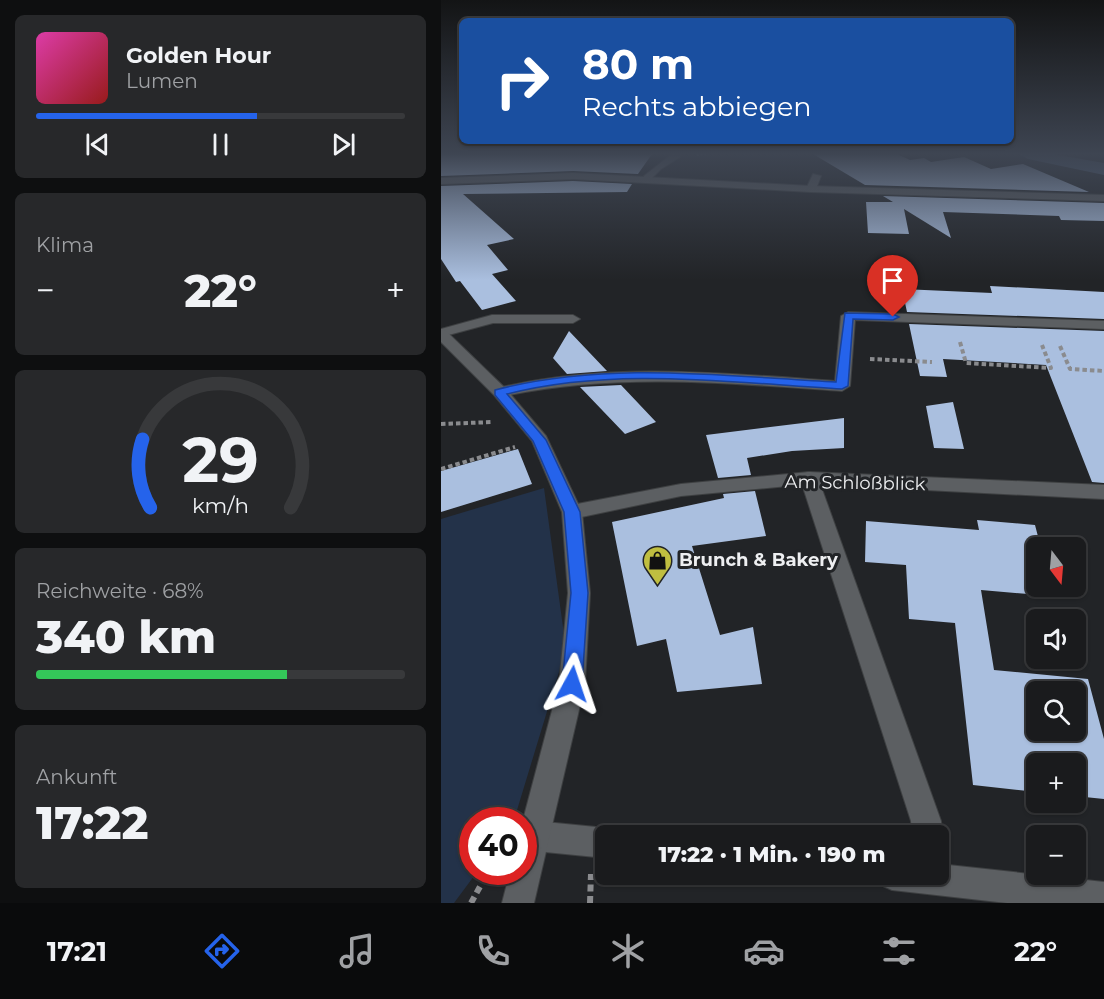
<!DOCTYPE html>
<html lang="de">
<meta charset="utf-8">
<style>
body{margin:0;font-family:Montserrat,sans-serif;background:#27282a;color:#f1f3f6;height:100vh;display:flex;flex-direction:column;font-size:22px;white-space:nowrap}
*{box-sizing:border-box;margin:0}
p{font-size:20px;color:#9fa1a4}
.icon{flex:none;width:33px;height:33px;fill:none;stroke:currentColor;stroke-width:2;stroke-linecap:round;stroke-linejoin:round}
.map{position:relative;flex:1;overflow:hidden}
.panel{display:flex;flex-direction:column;gap:15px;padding:15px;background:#0e0f10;width:441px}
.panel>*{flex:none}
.hud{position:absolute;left:18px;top:18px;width:555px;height:126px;border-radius:9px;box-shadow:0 2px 4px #0004,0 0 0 2px #38393b;background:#1a4fa0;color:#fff;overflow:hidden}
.needle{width:39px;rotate:164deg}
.controls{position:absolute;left:585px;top:537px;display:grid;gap:12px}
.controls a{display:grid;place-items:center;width:60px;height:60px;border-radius:9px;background:#1a1b1d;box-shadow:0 2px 4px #0004,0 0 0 2px #38393b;font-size:30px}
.speed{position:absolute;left:18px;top:807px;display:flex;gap:12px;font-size:30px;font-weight:700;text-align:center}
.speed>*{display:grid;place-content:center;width:78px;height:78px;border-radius:50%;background:#1a1b1d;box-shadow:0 2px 4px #0004,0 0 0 2px #38393b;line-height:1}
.speed .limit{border:9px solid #d22;background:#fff;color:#111}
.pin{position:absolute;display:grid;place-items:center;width:51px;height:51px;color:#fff;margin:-62px -26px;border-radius:50% 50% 50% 0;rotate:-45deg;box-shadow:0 0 6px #0007}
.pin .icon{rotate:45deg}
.me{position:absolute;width:66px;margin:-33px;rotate:5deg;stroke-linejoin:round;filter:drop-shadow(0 0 4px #0008)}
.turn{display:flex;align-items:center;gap:21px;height:126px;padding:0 24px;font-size:27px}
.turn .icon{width:78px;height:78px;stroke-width:2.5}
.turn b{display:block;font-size:42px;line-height:51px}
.big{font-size:45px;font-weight:800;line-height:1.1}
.panel .tile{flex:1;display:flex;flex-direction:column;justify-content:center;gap:9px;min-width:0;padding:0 21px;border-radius:9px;background:#27282a}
.panel .dial{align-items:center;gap:0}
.dial svg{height:156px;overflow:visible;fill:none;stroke:#38393b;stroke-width:7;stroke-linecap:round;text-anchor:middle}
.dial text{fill:#f1f3f6;stroke:none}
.song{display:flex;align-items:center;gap:18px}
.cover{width:72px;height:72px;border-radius:9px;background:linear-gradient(135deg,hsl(320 70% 55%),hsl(0 70% 35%))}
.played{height:6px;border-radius:3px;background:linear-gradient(90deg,#2563eb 60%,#38393b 60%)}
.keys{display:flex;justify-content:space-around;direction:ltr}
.heat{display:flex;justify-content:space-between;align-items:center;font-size:33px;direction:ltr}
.charge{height:9px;border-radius:4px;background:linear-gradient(90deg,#34c759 68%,#38393b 0)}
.trip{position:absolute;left:154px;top:825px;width:354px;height:60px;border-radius:9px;background:#1a1b1d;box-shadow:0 2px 4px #0004,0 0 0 2px #38393b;font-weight:800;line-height:60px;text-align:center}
.menu{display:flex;height:96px;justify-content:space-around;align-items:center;background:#0a0b0c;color:#9fa1a4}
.menu .icon{width:42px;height:42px}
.menu .on{color:#2563eb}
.menu b{font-size:27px;color:#f1f3f6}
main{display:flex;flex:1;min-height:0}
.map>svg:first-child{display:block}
.green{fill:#233249}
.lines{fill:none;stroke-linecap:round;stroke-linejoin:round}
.canal{fill:#536682;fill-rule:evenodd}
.building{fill:#aabfdf;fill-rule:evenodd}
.service-casing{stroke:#3e4042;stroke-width:2}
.minor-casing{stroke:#3e4042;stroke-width:2}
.tertiary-casing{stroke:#3e4042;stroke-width:2}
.secondary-casing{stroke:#3e4042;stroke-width:2}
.path-far2{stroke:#8a8b8e;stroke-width:2;stroke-dasharray:2 1.5;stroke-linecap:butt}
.path-far1{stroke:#8a8b8e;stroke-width:4;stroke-dasharray:4.5 3;stroke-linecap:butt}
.path{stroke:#8a8b8e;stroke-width:6;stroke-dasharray:7 4.5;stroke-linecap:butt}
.service{fill:#5c5f62;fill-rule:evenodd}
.minor{fill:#5c5f62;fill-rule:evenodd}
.tertiary{fill:#5c5f62;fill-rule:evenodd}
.secondary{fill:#5c5f62;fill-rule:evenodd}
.route{fill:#2563eb;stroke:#184099;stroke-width:1.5}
.labels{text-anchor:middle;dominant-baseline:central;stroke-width:6;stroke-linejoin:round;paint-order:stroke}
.street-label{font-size:18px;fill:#eeeff1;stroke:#222427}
.poi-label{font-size:18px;font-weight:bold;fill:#eeeff1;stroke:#222427;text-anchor:start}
</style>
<main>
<section class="panel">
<div class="tile">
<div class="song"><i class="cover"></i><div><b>Golden Hour</b><p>Lumen</p></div></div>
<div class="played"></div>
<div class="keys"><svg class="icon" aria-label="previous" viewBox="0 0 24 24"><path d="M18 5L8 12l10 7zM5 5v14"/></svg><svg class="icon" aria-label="pause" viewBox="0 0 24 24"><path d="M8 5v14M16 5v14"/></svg><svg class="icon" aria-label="next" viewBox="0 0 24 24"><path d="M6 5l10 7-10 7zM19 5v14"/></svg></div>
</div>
<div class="tile"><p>Klima</p>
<div class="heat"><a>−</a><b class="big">22°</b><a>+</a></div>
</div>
<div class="tile dial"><svg viewBox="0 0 100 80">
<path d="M14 69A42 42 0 1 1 86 69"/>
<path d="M14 69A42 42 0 0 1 10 34" stroke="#2563eb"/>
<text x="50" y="56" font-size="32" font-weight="700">29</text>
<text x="50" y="72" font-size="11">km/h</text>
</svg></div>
<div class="tile"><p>Reichweite · 68%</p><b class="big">340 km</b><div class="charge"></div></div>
<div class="tile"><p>Ankunft</p><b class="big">17:22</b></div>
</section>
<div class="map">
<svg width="663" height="903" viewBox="0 0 663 903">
<rect width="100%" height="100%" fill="#222427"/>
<path class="green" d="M103 488 125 649 73 820H32V872H36L13 903H0V519Z"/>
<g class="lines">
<path class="canal" d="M578 154H612L663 163V175L587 159Z"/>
</g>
<path class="building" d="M0 154H211L197 174 132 171 0 176Z
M372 154H456L469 160 483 158 490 162 523 157 550 169 582 164 648 192 424 185Z
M132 181 191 184 186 192 22 194 73 239 46 245 67 270 51 274 75 301 41 310 19 281 15 282 0 259V186Z
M442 196 663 203V221L620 220 618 216 502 212 510 238 463 209 468 234 427 233 425 202H452Z
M549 286 663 292V319L466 312 461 289 551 293Z
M468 324 663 331V483L651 482 605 365 502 359 506 377 479 376Z
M128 331 166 371 126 374 112 358Z
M180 385 215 422 184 434 139 387Z
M512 402 523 449 493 448 485 406Z
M403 418V448L351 451 306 458 310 475 277 478 265 435Z
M77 449 91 484 0 512V471Z
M314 491 325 536 251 546 279 635 312 627 321 684 236 692 225 639 196 646 171 522 283 498 282 494Z
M536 520 594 525 600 548H596V586H609L611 596 540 590 553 670 647 679 663 739V799L634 796V764H596V792L532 785 514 623 468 619 465 565 424 562 425 521 538 530ZM596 692H634V730H596Z"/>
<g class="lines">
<defs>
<path id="service" d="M231 154H239V157L220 169 209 180H203V176Z
M372 174 380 176 375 189 370 192 365 189Z
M407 312 663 321V329L414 320 409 386 401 391C286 383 173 372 59 397L51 392 53 389C165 361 280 373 394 381L400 316Z
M51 315H132L139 319 132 323H52L0 337V329Z
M368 472 375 474 377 478 500 821 501 836 498 844V836H471L470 821 359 478 361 474Z"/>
<path id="minor" d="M368 472 663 485V499L368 484 240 496 131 519 124 517 121 512 124 507 131 505 240 484Z
M94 821 165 828 177 836H165V858L94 851 82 845 83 825Z
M498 864 663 882V903H566L451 890 440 885 435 874H498Z"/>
<path id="tertiary" d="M0 330 5 331 65 389 105 436 141 512 149 593 144 684 93 903H61L69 872H82V820L118 684 127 593 121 512 91 441 53 395 0 342Z"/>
<path id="secondary" d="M132 173 370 186 663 195V201L370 192 132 179 0 184V178Z"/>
</defs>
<use href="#service" class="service-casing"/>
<use href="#minor" class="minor-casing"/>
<use href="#tertiary" class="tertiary-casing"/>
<use href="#secondary" class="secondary-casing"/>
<path class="path-far2" d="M256 155 269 154"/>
<path class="path-far1" d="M519 342 525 363 610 368 601 345
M619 346 629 369 663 371
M429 359 491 362
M0 424 52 422
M0 469 74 447"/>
<path class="path" d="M30 903 47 872
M149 903 150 874"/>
<use href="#service" class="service"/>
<use href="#minor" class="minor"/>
<use href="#tertiary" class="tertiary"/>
<use href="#secondary" class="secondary"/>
</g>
<linearGradient id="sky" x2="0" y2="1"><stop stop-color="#131415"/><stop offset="0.55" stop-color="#3e4552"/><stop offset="1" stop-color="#3e4552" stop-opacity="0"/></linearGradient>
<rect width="663" height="280" fill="url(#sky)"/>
<path class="route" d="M404 313 452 314 458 317 452 320 412 319 407 386 401 389C292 383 174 366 66 394L105 440 139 512 147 593 141 684 138 690 131 692 124 690 121 684 130 593 123 512 92 441 54 395V390C165 361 282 376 395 382Z"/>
<defs>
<symbol id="shop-pin" viewBox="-11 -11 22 30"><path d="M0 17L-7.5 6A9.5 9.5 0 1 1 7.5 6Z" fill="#c0be40" stroke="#222427"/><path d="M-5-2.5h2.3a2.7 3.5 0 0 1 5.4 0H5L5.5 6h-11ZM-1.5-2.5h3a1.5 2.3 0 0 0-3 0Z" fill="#111"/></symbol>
</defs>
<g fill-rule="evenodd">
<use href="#shop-pin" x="200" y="544" width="33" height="45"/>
</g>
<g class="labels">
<g class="street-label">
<text transform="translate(414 483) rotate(1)">Am Schloßblick</text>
</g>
<g class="poi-label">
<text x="238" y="560">Brunch &amp; Bakery</text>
</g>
</g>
</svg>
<div class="controls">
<a><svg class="needle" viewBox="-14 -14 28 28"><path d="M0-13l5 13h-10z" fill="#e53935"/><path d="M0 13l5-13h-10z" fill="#9fa1a4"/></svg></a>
<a><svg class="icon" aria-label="sound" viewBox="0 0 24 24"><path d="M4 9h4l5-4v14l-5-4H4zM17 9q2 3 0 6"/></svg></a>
<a><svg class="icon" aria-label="search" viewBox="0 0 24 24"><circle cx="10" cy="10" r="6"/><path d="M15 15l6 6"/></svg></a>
<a>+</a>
<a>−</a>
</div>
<div class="speed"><div class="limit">40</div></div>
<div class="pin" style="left:452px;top:317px;background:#d93025"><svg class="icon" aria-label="arrive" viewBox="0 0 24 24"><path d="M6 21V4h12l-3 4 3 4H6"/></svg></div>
<svg class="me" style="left:131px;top:684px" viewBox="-20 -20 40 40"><path d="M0-17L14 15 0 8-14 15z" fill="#2563eb" stroke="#fff" stroke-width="4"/></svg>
<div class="trip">17:22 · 1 Min. · 190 m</div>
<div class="hud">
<div class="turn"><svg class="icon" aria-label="right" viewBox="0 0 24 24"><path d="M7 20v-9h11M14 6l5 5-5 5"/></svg><div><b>80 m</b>Rechts abbiegen</div></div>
</div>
</div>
</main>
<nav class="menu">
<b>17:21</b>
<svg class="icon on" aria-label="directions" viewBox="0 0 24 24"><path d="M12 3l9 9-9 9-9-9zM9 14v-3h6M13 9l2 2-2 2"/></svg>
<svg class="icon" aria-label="music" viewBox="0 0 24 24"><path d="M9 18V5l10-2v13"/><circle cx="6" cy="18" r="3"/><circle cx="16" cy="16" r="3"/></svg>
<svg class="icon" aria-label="phone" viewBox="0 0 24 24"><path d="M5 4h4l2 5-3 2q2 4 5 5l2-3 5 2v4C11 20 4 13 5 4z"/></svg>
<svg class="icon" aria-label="climate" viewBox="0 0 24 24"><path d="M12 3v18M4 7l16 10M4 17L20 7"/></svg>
<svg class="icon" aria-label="car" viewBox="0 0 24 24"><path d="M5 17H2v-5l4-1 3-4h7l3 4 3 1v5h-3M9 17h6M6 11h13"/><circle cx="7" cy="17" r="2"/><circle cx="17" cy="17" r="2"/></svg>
<svg class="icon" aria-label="filters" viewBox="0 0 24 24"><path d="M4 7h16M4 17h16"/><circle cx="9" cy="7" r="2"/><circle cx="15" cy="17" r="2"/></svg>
<b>22°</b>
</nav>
